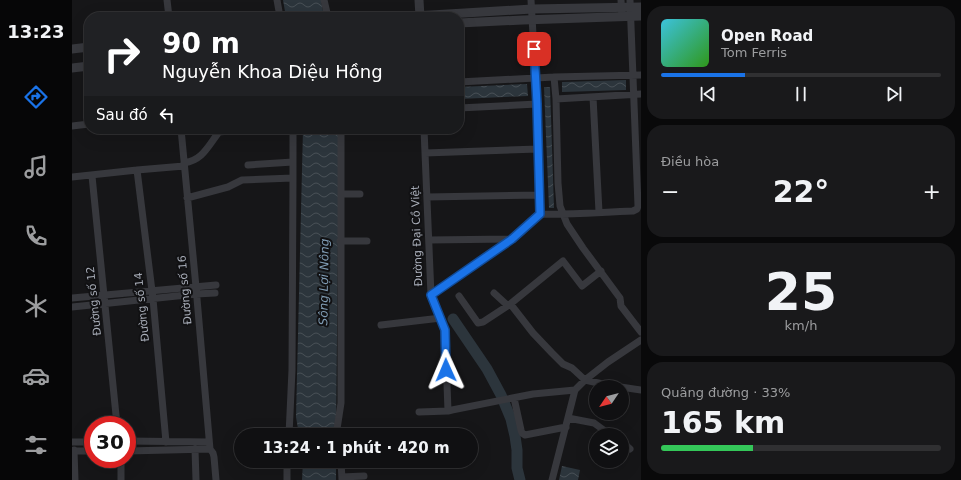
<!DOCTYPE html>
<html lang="vi">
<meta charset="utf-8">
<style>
body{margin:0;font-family:"DejaVu Sans",sans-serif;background:#19191b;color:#f1f3f6;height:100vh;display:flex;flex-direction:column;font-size:15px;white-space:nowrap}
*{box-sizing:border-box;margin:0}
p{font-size:13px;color:#9c9d9f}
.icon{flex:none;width:22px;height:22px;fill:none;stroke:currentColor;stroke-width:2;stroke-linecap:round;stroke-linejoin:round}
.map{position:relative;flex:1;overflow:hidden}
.drawer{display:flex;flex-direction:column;gap:6px;padding:6px;background:#09090a;width:320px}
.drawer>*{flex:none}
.guide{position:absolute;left:12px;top:12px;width:380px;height:122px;border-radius:16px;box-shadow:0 4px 16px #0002,0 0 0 1px #303032;background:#202124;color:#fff;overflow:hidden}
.needle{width:26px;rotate:235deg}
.tools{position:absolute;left:517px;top:380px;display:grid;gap:8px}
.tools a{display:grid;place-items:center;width:40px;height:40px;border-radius:50%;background:#101012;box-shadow:0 4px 16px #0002,0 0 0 1px #303032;font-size:20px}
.speed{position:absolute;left:12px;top:416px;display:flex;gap:8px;font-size:20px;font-weight:700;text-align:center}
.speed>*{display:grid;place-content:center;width:52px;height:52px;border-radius:50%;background:#101012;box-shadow:0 4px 16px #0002,0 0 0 1px #303032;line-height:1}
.speed .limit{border:6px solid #d22;background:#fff;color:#111}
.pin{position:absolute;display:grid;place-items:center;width:34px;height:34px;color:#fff;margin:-17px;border-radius:8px;box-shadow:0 2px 6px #0006}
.me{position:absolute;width:44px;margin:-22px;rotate:359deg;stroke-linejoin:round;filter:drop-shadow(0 0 3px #0008)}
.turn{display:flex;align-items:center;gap:14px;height:84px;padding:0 12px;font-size:18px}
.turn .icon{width:52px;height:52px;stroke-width:2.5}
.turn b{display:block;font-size:28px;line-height:34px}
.then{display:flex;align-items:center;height:38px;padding:0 12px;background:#0003;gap:8px;font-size:15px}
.big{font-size:30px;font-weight:700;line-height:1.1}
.drawer .tile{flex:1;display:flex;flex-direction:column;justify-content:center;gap:6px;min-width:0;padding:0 14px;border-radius:16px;background:#19191b}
.drawer .dial{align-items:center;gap:0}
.dial b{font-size:52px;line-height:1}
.song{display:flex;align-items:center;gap:12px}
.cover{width:48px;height:48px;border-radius:6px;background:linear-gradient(135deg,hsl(190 70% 55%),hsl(110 70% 35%))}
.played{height:4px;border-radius:2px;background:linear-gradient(90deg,#1a73e8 30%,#303032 30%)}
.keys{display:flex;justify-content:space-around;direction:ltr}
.heat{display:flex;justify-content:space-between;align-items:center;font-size:22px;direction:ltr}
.charge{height:6px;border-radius:3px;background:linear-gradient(90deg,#34c759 33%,#303032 0)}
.trip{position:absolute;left:162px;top:428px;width:244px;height:40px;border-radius:20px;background:#101012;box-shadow:0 4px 16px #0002,0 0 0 1px #303032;font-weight:700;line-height:40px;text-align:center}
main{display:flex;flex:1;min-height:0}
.tabs{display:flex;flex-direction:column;width:72px;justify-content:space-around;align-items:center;background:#060607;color:#9c9d9f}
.tabs .icon{width:28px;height:28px}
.tabs .on{color:#1a73e8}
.tabs b{font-size:18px;color:#f1f3f6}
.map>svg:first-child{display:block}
.water{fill:url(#water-waves)}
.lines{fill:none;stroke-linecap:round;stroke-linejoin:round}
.river{stroke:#2c353c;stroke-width:11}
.minor{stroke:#37383d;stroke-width:7}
.tertiary{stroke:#37383d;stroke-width:9}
.route-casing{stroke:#114b97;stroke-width:10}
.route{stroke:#1a73e8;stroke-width:7}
.labels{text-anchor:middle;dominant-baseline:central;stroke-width:4;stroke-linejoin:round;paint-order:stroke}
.street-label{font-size:11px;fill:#a8adb8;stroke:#111113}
.water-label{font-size:12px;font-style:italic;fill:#7f9bb3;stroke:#111113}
</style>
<main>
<nav class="tabs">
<b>13:23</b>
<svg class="icon on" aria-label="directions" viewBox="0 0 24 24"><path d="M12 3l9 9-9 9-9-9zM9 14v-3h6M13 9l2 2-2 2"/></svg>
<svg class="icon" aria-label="music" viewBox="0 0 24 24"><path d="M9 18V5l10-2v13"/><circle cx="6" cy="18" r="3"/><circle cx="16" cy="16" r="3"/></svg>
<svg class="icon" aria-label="phone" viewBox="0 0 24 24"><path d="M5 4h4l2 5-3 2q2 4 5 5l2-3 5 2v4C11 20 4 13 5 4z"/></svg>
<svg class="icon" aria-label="climate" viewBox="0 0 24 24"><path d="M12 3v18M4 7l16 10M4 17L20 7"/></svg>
<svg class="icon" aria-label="car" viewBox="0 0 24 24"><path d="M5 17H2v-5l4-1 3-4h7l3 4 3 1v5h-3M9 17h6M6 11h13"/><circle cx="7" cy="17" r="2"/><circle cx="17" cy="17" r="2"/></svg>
<svg class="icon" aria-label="filters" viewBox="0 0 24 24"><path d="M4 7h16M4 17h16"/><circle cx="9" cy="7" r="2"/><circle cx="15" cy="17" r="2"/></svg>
</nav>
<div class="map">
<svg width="569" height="480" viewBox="0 0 569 480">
<defs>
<pattern id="water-waves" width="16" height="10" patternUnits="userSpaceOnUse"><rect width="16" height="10" fill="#2c353c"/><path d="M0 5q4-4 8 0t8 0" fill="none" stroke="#485056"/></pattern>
</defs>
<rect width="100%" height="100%" fill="#161618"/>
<path class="water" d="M211 0H249L252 17H214Z
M554 80V90L490 92V82Z
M455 84 456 96 387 99V87Z
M472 87H478L482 208H477Z
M231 129H267L264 435H227L224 417Z
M231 461H264V480H230Z
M490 466 508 470 506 480H487Z"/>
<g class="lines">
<path class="river" d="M381 319 415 369 429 395 439 419 443 436 445 450V468L448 480"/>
<path class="minor" d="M95 0 97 17
M205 0 208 17
M252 0 256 17
M549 0 550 17
M482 77 484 99 486 183 488 206 495 224 511 248 548 298 549 306 569 332
M387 82 482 77 569 75
M521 97 527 212
M484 99 569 94
M387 108 465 104
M0 126 17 124
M109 129 124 287 138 449
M352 129 359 295 373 330 376 411
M353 153 466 149
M112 163C131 160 136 146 147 132L178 129
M176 165 221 162
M65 170 81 299 94 442
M20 176 45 425
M0 177 65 170 112 166
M269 194H288
M355 197 468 195
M115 198 156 187 170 180 221 178
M468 214C499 215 530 212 561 211L565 209 566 206 558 0
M357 240 440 239
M268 241H295
M422 293 434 304 440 306 461 333 480 353 491 364 500 368 513 380 536 362 569 340
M359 295 440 239 468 214 465 104 459 0
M387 296 406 323 411 322 437 305 491 261 510 286 529 271
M0 298 144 285
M0 307 124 294 143 293
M309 325 369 318
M442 398 449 430 450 433 453 435 494 427
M347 412 376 411 380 410 461 394 503 390 513 380 535 385 569 390
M496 418 522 423 533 431 541 435
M217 435 220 370 221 178V129
M266 435 265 429 269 403V129
M55 441 137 442
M0 442H21
M550 442 558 449
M123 449 124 480
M138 449 141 453 142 457 144 480
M2 450 3 480
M0 451H21
M55 451 138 449
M269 461 270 480
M270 477 292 476
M49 480V459
M215 480V461
M480 480 503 390"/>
<path class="tertiary" d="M347 0 348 17
M326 17 460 9 569 7
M387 23 451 20 569 16
M0 49 17 47
M0 68 17 66"/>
</g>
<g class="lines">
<defs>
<path id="route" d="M374 370 373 330 359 295 440 239 468 214 465 104 462 49"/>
</defs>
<use href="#route" class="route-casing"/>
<use href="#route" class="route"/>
</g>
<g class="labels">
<g class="street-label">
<text transform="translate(345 236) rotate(-92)">Đường Đại Cồ Việt</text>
<text transform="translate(113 290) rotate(-95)">Đường số 16</text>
<text transform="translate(22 301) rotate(-96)">Đường số 12</text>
<text transform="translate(70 307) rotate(-96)">Đường số 14</text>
</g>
<g class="water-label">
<text transform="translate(252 282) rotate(-89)">Sông Lợi Nông</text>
</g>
</g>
</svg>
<div class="tools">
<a><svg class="needle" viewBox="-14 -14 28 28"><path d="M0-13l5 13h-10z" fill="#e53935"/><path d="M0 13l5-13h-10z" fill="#9c9d9f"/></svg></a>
<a><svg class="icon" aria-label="layers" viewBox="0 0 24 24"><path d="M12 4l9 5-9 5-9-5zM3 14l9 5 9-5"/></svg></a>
</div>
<div class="speed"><div class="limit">30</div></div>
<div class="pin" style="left:462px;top:49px;background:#d93025"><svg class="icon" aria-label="arrive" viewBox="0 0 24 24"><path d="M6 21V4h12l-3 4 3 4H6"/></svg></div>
<svg class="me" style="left:374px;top:370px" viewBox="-20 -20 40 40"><path d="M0-17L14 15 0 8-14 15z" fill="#1a73e8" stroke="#fff" stroke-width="4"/></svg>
<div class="trip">13:24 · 1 phút · 420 m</div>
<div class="guide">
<div class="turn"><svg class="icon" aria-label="right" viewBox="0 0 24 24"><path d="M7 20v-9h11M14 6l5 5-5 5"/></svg><div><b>90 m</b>Nguyễn Khoa Diệu Hồng</div></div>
<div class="then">Sau đó<svg class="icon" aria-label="left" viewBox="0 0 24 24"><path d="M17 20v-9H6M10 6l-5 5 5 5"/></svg></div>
</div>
</div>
<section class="drawer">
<div class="tile">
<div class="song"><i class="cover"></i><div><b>Open Road</b><p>Tom Ferris</p></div></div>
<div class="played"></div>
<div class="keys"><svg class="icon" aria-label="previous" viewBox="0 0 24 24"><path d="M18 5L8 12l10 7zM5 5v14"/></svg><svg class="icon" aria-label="pause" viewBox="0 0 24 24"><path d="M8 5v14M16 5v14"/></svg><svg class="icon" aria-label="next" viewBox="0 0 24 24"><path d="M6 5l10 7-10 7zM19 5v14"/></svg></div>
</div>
<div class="tile"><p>Điều hòa</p>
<div class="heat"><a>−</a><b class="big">22°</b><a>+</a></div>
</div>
<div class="tile dial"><b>25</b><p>km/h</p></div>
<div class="tile"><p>Quãng đường · 33%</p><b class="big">165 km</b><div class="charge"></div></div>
</section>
</main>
